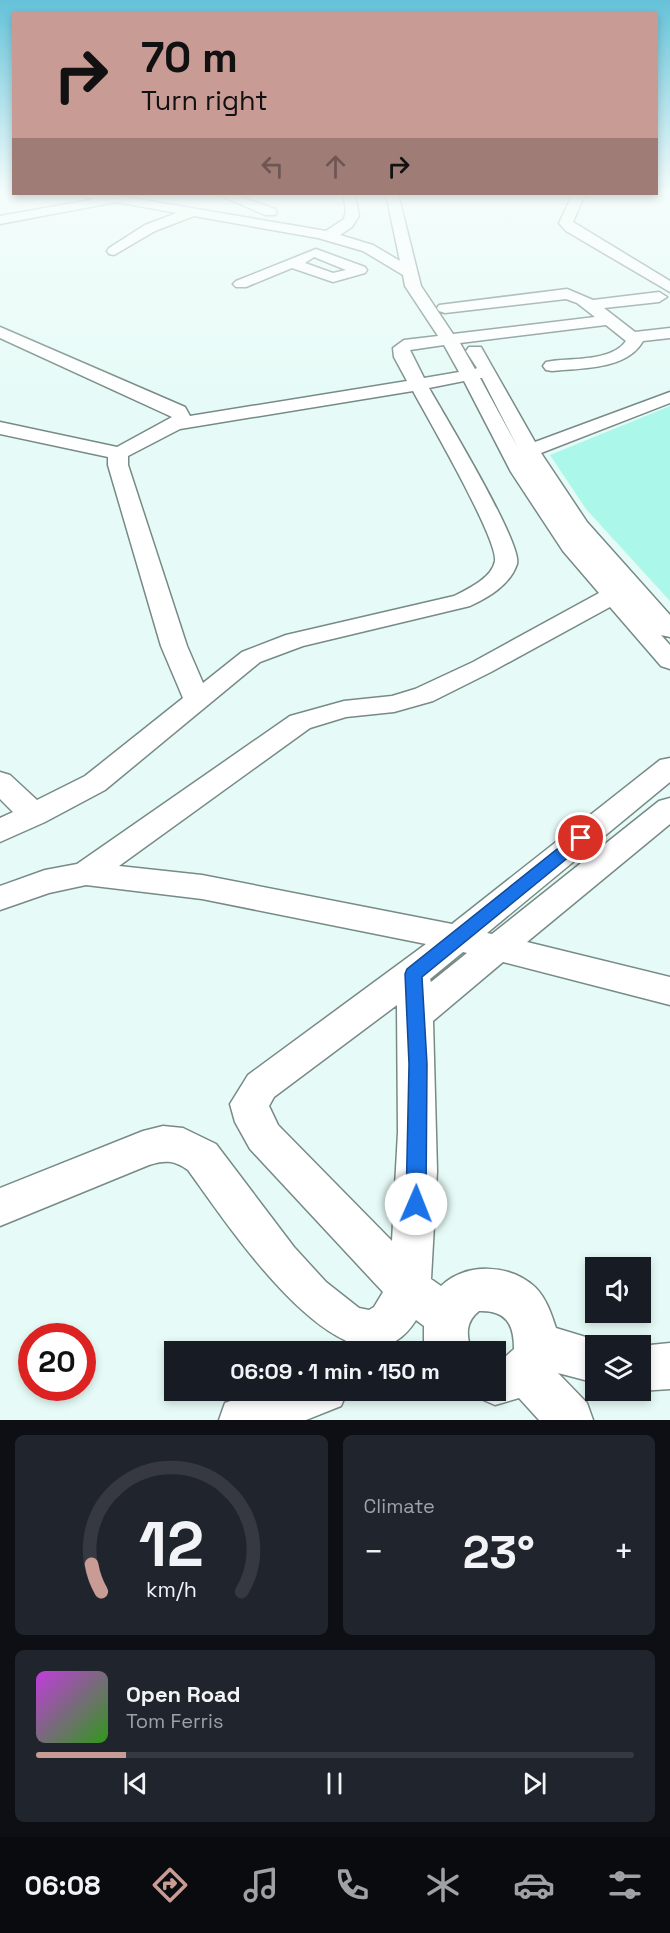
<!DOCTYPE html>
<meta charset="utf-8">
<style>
body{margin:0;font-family:"Space Grotesk",sans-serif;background:#20242c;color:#f1f3f6;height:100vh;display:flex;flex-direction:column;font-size:22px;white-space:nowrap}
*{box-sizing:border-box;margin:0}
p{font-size:20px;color:#9ea1a6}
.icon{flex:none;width:33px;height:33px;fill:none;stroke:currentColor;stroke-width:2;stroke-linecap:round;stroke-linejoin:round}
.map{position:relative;height:1420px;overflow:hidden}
.drawer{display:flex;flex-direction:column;gap:15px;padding:15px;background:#0d0f14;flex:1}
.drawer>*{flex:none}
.banner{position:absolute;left:12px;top:12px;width:646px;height:183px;border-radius:0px;box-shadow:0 3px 9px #0003;background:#c99b95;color:#111;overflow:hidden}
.tools{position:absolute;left:585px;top:1257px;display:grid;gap:12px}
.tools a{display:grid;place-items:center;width:66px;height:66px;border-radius:0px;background:#171b24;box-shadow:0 3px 9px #0003;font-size:30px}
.speed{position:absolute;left:18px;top:1323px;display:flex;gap:12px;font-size:30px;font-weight:700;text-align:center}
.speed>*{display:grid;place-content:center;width:78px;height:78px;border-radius:50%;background:#171b24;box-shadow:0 3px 9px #0003;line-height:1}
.speed .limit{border:9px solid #d22;background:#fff;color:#111}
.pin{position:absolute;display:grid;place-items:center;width:51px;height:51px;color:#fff;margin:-26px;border:3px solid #fff;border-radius:50%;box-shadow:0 2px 6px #0007}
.me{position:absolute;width:66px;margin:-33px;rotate:1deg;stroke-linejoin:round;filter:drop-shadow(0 0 4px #0008)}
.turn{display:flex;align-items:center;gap:21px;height:126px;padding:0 30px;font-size:27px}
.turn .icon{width:78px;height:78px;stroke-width:2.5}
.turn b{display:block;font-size:42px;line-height:51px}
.lanes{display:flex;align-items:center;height:57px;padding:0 30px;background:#0003;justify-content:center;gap:30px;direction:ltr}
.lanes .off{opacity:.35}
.big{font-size:45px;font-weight:800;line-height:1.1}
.drawer .card{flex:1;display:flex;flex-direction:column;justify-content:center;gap:9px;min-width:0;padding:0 21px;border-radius:9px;background:#20242c}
.drawer .dial{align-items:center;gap:0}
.dial svg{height:156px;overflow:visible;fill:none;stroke:#363941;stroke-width:7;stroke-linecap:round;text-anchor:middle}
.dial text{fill:#f1f3f6;stroke:none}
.song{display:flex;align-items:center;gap:18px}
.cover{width:72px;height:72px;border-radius:9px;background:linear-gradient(135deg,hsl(290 70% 55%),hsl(110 70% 35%))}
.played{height:6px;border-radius:3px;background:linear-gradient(90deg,#c99b95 15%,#363941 15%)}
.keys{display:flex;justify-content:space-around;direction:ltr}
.heat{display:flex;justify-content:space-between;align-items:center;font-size:33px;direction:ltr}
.drawer .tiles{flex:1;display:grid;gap:15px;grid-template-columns:1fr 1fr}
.card:last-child{grid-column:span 2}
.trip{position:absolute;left:164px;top:1341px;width:342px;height:60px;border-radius:0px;background:#171b24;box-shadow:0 3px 9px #0003;font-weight:800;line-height:60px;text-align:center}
.tabs{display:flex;height:96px;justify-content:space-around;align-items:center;background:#090b0e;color:#9ea1a6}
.tabs .icon{width:42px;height:42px}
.tabs .active{color:#c99b95}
.tabs b{font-size:27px;color:#f1f3f6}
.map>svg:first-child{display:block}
.green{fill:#abf7e9}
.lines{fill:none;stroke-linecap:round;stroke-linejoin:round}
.minor-casing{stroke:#778a86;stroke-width:3}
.minor{fill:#fff;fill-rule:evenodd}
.route{fill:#1a73e8;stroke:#114b97;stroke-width:1.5}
</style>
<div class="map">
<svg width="670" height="1420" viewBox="0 0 670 1420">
<rect width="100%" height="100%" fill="#e6fbf7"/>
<path class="green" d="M670 406V601L586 509 550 455Z"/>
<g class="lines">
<defs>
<path id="minor" d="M83 194H108L326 231 344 219 346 210 343 194H355L359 216 352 227 340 235 373 245 400 261 386 194H398L421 286 453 334 595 317 577 303 566 299 445 313 439 311 437 308 439 305 567 289 593 300 659 292 667 297 659 302 604 308 635 332 670 328V338L643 341C627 370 581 368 552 371L546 370 543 366 546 362 552 361C574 358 612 361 626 341L606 325 460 343 475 369 477 368 466 351 469 347H481L535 442 670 392V403L541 453 587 522 670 615V637L661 635 670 645V669L661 666 610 607 491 672 433 701 394 712 346 717 310 728 119 866 202 875 452 924 660 760 670 758V782L487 933 492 934 659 801 670 798V824L527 942 670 977V1005L503 962 433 1021 437 1171 431 1279 441 1286C466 1262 510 1264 535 1287 546 1298 551 1313 556 1328L612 1345 596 1346V1383L558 1373 587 1403 593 1420H539L519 1398 495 1405 479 1398 476 1390H495V1359L505 1357 514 1349C514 1324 506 1310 479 1311 465 1322 466 1336 472 1352H427L424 1341V1326L416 1320C353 1420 222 1216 188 1170 174 1160 165 1160 149 1165L0 1226V1188L143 1131 163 1126 183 1128 216 1144 294 1247 326 1282 359 1308 369 1310 374 1307 383 1292 250 1149 235 1122 230 1104 248 1075 426 944 202 899 86 885 49 893 0 910V886L45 870 77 864 290 716 344 701 392 696 415 689 473 662 599 593 563 551 511 472 464 381 429 388C443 413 523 544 517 564 510 585 489 597 470 606L303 646 260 662 105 790 45 822 0 842V818L13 812 0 799V772L10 775 37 800 85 776 183 698 161 646 108 465V457L0 434V422L117 447 172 417 0 338V327L185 407 190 416 407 381 394 357 393 348 404 340 438 336 405 286 403 275 363 251 318 238 194 216 155 231 114 255 109 254 107 251 109 248 145 225 177 213 116 202 0 224V216L95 199 85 197ZM444 345 459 372 424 378 410 350ZM480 378H482L518 448ZM413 391C427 417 498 539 495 561 492 578 468 589 454 596L286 635 242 652 203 683 187 646 128 465V456L180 429ZM463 952 467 953 431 982 430 979ZM397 1005 398 1132 392 1241 278 1125 269 1106 274 1097Z
M217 194H233L275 209 277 212 275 215H265Z
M573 194H585L573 222 670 281V292L566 231 559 223Z
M316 249 365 267 367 270 365 273 333 282 292 268 246 287H236L233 284 236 281ZM314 257 346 270 333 273 305 263Z
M670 1343V1389L640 1391V1346Z
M259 1390H348L341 1406 306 1420H219L225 1403Z"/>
</defs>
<use href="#minor" class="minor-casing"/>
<use href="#minor" class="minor"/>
</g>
<linearGradient id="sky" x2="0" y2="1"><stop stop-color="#65c2d9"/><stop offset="0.49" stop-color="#f4fdfb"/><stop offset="1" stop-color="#f4fdfb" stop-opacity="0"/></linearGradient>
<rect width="670" height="392" fill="url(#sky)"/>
<path class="route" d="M581 833 587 834 589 838 587 842 422 977 427 1064 426 1204 423 1211 416 1214 409 1211 406 1204 409 1064 405 974 407 969 576 834Z"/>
</svg>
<div class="tools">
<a><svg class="icon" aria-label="sound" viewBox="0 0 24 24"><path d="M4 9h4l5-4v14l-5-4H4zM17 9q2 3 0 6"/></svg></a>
<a><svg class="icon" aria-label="layers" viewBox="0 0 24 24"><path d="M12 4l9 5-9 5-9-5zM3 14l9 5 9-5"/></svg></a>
</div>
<div class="speed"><div class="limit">20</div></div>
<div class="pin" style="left:581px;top:838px;background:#d93025"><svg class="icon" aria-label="arrive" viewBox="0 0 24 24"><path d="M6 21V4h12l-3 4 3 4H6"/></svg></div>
<svg class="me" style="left:416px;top:1204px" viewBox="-20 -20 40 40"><circle r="19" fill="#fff"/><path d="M0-13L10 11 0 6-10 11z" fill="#1a73e8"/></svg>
<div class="trip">06:09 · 1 min · 150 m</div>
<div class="banner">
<div class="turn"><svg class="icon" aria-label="right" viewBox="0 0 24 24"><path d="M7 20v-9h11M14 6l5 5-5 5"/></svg><div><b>70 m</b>Turn right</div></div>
<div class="lanes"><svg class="icon off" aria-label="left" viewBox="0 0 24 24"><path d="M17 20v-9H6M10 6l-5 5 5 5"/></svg><svg class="icon off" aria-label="ahead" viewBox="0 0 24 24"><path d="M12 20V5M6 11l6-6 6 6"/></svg><svg class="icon" aria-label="right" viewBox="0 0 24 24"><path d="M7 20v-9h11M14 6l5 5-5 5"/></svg></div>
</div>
</div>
<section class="drawer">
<div class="tiles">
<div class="card dial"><svg viewBox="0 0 100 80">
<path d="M14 69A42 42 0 1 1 86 69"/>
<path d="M14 69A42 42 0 0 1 9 55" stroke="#c99b95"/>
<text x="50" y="56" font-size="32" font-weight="700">12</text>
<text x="50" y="72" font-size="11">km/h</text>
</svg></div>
<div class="card"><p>Climate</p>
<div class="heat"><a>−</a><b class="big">23°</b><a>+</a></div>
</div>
<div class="card">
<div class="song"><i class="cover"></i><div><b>Open Road</b><p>Tom Ferris</p></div></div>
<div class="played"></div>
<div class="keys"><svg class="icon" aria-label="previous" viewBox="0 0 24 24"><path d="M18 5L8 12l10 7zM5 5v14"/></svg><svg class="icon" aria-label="pause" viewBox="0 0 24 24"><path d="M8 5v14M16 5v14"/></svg><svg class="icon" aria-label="next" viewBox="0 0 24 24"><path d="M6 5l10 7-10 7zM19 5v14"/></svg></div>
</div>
</div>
</section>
<nav class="tabs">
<b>06:08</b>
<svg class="icon active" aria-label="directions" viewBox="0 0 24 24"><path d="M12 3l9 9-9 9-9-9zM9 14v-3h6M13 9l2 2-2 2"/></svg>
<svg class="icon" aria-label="music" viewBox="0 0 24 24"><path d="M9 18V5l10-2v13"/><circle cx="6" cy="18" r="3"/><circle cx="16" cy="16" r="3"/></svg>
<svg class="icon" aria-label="phone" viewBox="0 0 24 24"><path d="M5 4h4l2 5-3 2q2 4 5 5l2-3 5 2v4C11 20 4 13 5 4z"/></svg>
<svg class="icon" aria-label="climate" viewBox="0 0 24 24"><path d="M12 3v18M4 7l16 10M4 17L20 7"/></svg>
<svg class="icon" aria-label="car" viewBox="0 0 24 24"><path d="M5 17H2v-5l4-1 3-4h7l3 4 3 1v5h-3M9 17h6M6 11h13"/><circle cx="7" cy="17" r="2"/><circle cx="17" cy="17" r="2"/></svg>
<svg class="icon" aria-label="filters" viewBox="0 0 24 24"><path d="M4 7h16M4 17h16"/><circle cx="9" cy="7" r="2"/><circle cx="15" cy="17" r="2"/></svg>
</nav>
